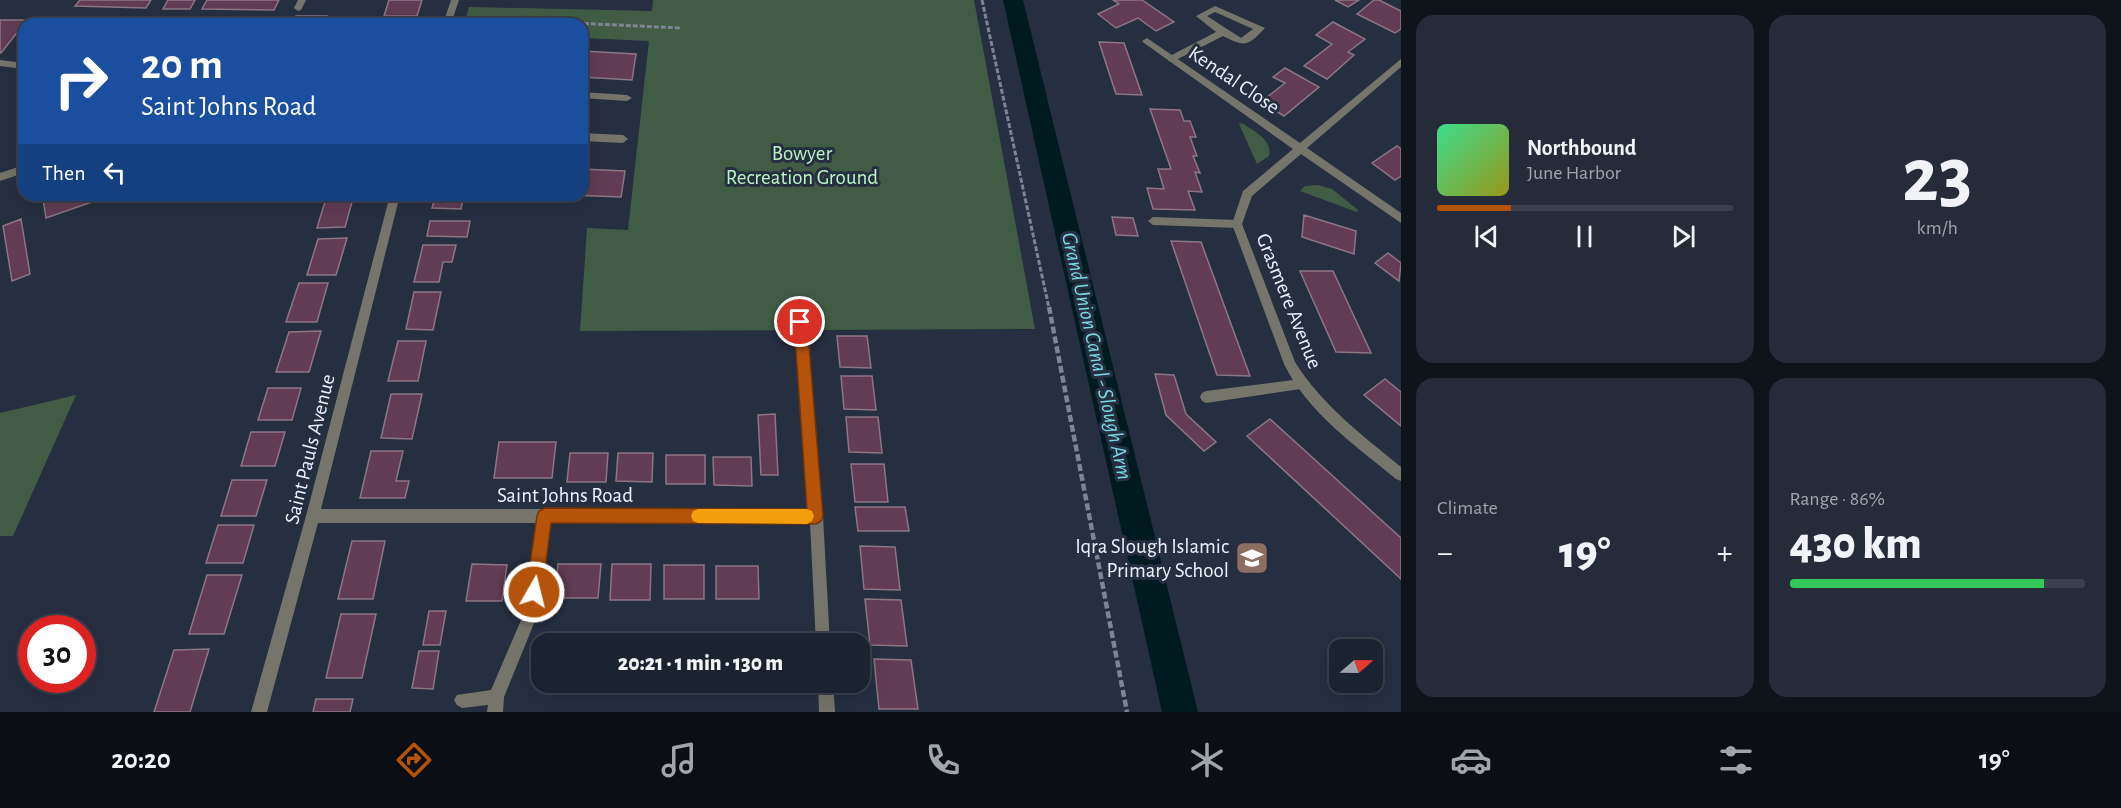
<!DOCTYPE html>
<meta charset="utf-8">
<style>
body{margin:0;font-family:"Alegreya Sans",sans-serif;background:#252b38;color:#f1f3f6;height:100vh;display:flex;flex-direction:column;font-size:22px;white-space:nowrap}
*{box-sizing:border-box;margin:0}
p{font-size:20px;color:#a0a4ab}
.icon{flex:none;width:33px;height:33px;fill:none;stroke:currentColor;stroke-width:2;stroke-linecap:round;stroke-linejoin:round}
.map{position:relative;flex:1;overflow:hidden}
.details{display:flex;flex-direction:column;gap:15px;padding:15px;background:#0f131a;width:720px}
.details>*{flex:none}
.banner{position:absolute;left:18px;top:18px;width:570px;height:183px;border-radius:18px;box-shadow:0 6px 24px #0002,0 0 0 2px #3a404c;background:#1a4fa0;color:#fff;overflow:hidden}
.needle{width:39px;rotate:70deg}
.fabs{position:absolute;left:1329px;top:639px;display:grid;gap:12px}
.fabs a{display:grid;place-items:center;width:54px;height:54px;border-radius:12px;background:#1c2330;box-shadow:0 6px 24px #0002,0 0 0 2px #3a404c;font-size:30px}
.speed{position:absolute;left:18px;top:615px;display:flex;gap:12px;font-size:30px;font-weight:700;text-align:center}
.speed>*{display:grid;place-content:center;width:78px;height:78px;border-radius:50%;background:#1c2330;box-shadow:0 6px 24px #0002,0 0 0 2px #3a404c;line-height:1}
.speed .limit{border:9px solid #d22;background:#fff;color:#111}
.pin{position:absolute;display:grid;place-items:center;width:51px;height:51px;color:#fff;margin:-26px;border:3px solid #fff;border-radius:50%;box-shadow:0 2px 6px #0007}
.me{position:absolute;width:66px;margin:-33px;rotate:8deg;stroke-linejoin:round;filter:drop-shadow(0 0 4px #0008)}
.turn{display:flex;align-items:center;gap:21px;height:126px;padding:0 24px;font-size:27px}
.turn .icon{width:78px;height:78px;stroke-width:2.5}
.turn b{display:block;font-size:42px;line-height:51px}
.then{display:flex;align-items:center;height:57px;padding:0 24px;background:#0003;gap:12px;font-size:22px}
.big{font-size:45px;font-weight:800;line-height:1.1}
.details .tile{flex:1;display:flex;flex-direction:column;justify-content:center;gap:9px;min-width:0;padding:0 21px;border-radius:18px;background:#252b38}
.details .dial{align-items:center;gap:0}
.dial b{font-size:78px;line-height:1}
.song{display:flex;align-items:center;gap:18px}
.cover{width:72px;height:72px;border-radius:9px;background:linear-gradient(135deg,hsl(150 70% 55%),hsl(60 70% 35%))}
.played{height:6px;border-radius:3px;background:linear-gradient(90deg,#b45309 25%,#3a404c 25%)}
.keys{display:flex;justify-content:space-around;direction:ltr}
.heat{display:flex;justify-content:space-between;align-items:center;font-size:33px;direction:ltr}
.charge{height:9px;border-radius:4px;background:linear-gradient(90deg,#34c759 86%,#3a404c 0)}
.details .tiles{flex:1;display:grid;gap:15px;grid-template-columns:repeat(2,1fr)}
.trip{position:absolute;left:531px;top:633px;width:339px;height:60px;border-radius:18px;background:#1c2330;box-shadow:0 6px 24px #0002,0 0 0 2px #3a404c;font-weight:800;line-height:60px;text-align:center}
.menu{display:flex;height:96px;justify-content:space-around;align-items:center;background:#0b0e13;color:#a0a4ab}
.menu .icon{width:42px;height:42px}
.menu .active{color:#b45309}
.menu b{font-size:27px;color:#f1f3f6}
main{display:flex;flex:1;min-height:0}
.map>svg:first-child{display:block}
.green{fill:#415c45}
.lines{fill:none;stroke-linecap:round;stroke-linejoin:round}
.canal{fill:#001b1f;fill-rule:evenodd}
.building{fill:#613c54;stroke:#8c7684;stroke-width:1.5}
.path-far1{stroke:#7d8493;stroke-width:3;stroke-dasharray:5 2;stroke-linecap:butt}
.path{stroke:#7d8493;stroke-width:4.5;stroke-dasharray:7 3;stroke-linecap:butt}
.lane{fill:#75756b;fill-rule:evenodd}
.street{fill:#75756b;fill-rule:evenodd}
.route{fill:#b45309;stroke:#753606;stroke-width:1.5}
.slow{fill:#f59e0b}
.labels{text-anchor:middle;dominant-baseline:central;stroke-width:6;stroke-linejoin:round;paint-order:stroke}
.street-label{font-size:21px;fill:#ebf0fc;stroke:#262f40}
.park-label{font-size:21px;fill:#b8f5c1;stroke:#262f40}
.poi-label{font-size:21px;fill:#ebf0fc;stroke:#262f40;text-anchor:end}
.water-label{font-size:22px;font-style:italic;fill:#77d8e4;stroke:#262f40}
</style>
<main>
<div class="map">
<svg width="1401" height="712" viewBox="0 0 1401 712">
<rect width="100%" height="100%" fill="#262f40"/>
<path class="green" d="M653 0H974L1035 329 580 331 587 228 628 230 649 41 582 38V24H464L469 7 652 11Z
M1242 123C1253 131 1273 139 1269 156L1257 164 1239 124Z
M1318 185 1332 189 1358 210 1357 212 1300 191 1305 186Z
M76 395 13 536H0V413Z"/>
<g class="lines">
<path class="canal" d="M1003 0H1023L1198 712H1162Z"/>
</g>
<path class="building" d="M80 0H151L146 8 75 6Z
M168 0H195L190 9H163Z
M207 0H279L274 10 202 9Z
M389 0H422L417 16H384Z
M1113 0H1142L1174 22 1156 31 1138 18 1116 28 1098 14 1119 4Z
M1335 0H1359L1348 7Z
M1374 0H1379L1401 11V29L1395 33 1357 14Z
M296 16H327L323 24H292Z
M0 20H27L1 53H0Z
M380 21H411L410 24H379Z
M1333 22 1365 39 1348 52 1354 55 1327 79 1304 66 1332 44 1316 35Z
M1099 42 1124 43 1142 95 1116 94Z
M582 51 636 54 632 80 582 77Z
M1285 68 1319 87 1284 116 1261 102 1285 83 1273 77Z
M1150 109 1180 110 1184 121H1190L1196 137H1190L1197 156H1193L1200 173 1195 172 1202 192 1188 191 1195 210 1153 209 1147 188 1164 189 1158 169H1171Z
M1397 146 1401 149V176L1395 180 1372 163Z
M582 169 625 171 621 197 569 195H582Z
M54 195H112L46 218 43 199Z
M327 195H354L345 227 317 228Z
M436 195H464L461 209 432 208Z
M1304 215 1356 231 1354 254 1302 237Z
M1112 217 1133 218 1138 236 1116 235Z
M21 219 30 274 12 281 3 226Z
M430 221H470L467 237 427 236Z
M347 238 336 275H307L318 239Z
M1171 241 1201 242 1250 376 1217 375Z
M423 245H456L452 262H443L439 282H414Z
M1388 253 1401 263 1399 281 1375 263Z
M1300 271H1333L1371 353 1336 352Z
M299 283H328L317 322H286Z
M414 292H441L433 330 406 329Z
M321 331 309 372H276L289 332Z
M837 336H867L871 368 840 367Z
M398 341H426L418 381H388Z
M1155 374 1174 375 1186 414 1216 442 1204 451 1166 415Z
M841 376H872L876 410 844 409Z
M1385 379 1401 392V426L1364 395Z
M268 388H301L292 420H258Z
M391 394H422L412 439 381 438Z
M775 414 778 475H761L758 415Z
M846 417H878L882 453 849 452Z
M1270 419 1401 538V579L1247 436Z
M251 432H285L275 466H241Z
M499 442H556L552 478H494Z
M371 451H403L396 481H409L405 498H360Z
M570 453H608L606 482H567Z
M618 453H653L652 482 616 481Z
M666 455H705V484H666Z
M713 457H751L752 486 714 485Z
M851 464H884L888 502H855Z
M232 480H267L256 516H221Z
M855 507H905L909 531H858Z
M218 525H254L243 563H206Z
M352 541H385L373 599H338Z
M860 546 895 547 900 590 864 589Z
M472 564 507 565 502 601H466Z
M558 564H601L598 598H555Z
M612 564H651L650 600H610Z
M664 565H704V599H664Z
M716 566H758L759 599H716Z
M207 575H242L224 634H189Z
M865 599 901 600 907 646 870 645Z
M429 611H446L440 645H423Z
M341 614H376L362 678H326Z
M209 649 190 712H154L174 650Z
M419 651H439L433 689 412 688Z
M874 659 911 660 918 709H879Z
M316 699H353L350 712H313Z"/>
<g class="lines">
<path class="path-far1" d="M982 0 1049 308
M465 18 681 28"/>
<path class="path" d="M1049 307 1127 712"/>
<path class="lane" d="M1215 6 1265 28C1247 47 1245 47 1223 36L1174 61H1168V57L1216 32 1196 16ZM1215 12 1253 29 1241 38 1207 16Z
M0 60 24 63V69L0 66Z
M1153 217 1237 220 1242 224 1237 228 1153 225 1148 221Z
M1301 379 1305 380 1307 384 1305 388 1301 389 1206 403 1202 401 1200 397 1202 393 1206 391Z"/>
<path class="street" d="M298 0H306L301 10 298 11 294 8Z
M451 0H459L451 24H443Z
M1147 38 1300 143 1401 59V67L1307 148 1401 213V223L1301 154 1252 196 1242 224 1295 362C1322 405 1362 435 1401 467V481L1396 479C1356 446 1308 413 1284 364L1232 224 1243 191 1293 149 1144 43 1142 41Z
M582 92 627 95 632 98 627 101 582 98Z
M582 133 623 135 628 139 623 143 582 141Z
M24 165V173L0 181V173Z
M390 195H400L321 509H809L794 322 796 319H804L806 322 823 516 830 644H816L810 523H551L539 611 504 697 503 712H487L488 705 462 708 457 705 454 700 457 695 491 690 525 611 537 523H318L267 712H251L306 516Z
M818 682H833L835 712H819Z"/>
</g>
<path class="route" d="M800 317 807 322 823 516 821 521 816 524 551 523 542 592 540 598 534 600 528 598 526 592 537 516 539 511 545 508 807 509 794 322Z"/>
<path class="slow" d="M698 509H807L812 511 814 516 812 521 807 524 698 523 693 521 691 516 693 511Z"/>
<defs>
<symbol id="school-square" viewBox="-11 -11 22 22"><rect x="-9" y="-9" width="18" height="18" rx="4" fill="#8d6e63" stroke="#262f40"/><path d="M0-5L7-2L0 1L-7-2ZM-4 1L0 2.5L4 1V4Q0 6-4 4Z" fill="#fff"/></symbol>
</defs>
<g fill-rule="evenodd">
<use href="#school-square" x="1233" y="539" width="38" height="38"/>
</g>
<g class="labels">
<g class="street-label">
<text transform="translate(1234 80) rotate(34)">Kendal Close</text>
<text transform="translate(1289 301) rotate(68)">Grasmere Avenue</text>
<text transform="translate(310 449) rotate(-76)">Saint Pauls Avenue</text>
<text x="565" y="495">Saint Johns Road</text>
</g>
<g class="park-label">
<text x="802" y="153">Bowyer<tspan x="802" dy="24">Recreation Ground</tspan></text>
</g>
<g class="poi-label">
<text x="1229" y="546">Iqra Slough Islamic<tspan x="1229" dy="24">Primary School</tspan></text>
</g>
<g class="water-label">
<text transform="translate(1097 356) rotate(77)">Grand Union Canal - Slough Arm</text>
</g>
</g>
</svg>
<div class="fabs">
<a><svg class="needle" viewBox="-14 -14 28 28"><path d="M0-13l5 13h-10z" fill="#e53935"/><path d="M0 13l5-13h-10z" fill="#a0a4ab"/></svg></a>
</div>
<div class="speed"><div class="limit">30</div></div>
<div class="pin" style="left:800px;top:322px;background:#d93025"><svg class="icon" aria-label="arrive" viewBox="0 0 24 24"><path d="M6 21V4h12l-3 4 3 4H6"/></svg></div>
<svg class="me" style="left:534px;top:592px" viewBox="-20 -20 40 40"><circle r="17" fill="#b45309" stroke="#fff" stroke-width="3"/><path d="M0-11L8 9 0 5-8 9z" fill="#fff"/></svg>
<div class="trip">20:21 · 1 min · 130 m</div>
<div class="banner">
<div class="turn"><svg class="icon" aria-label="right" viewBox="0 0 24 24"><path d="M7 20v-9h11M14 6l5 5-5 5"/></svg><div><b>20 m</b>Saint Johns Road</div></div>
<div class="then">Then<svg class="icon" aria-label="left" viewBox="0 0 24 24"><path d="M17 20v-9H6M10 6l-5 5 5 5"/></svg></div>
</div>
</div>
<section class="details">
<div class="tiles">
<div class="tile">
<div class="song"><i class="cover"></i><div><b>Northbound</b><p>June Harbor</p></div></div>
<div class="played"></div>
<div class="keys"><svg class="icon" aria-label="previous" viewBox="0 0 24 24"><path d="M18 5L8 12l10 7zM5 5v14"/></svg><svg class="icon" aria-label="pause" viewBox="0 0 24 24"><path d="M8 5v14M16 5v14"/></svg><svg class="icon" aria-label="next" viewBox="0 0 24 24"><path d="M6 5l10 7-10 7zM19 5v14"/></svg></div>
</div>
<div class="tile dial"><b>23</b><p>km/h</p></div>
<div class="tile"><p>Climate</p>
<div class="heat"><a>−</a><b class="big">19°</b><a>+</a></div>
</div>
<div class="tile"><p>Range · 86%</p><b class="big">430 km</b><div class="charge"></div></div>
</div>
</section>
</main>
<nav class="menu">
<b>20:20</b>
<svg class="icon active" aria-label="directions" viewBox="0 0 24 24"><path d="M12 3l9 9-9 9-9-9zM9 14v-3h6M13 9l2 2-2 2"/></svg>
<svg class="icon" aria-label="music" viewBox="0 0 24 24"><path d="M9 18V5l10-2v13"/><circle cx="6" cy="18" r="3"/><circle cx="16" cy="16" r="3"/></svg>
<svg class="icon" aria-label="phone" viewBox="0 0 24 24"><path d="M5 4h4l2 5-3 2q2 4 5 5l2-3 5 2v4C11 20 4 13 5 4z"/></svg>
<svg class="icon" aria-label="climate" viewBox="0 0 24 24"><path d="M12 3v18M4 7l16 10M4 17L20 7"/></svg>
<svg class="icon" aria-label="car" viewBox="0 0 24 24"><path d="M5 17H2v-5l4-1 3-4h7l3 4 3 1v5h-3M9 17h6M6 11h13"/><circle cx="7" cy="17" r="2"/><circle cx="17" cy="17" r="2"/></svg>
<svg class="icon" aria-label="filters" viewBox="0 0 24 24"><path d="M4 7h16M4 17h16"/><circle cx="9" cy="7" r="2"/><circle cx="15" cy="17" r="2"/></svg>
<b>19°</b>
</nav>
